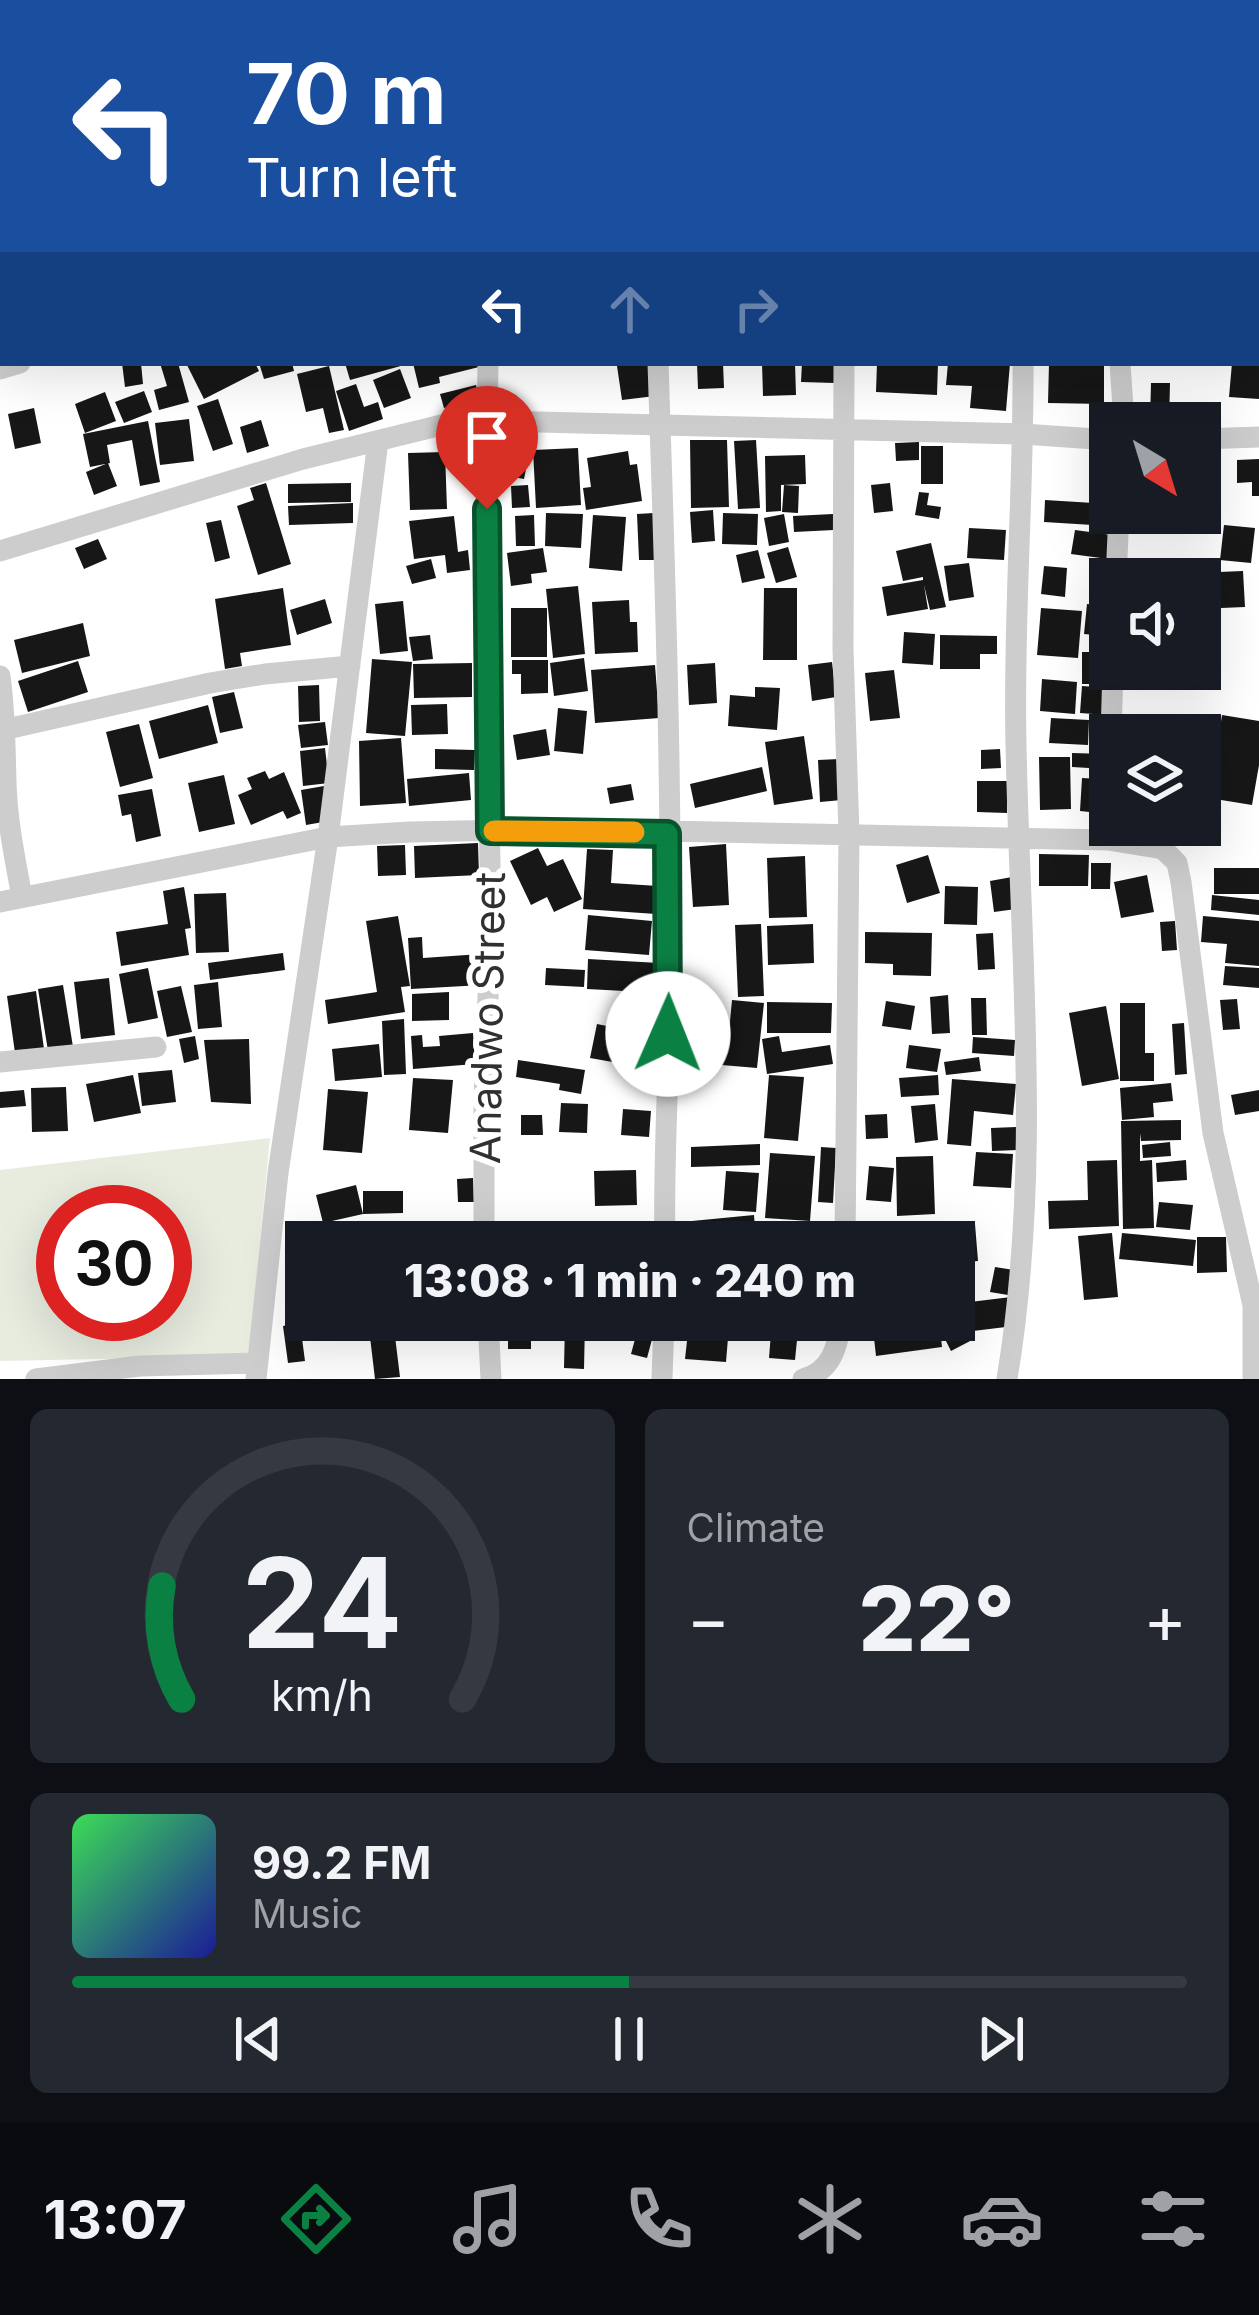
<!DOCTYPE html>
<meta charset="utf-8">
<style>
body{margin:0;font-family:Inter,sans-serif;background:#242831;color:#f1f3f6;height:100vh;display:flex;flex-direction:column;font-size:45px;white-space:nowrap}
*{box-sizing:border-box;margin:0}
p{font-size:39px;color:#9ea1a6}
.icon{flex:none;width:66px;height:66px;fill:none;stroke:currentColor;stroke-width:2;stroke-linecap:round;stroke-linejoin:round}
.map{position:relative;height:1379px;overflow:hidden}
.sheet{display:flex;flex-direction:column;gap:30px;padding:30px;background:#0d0f14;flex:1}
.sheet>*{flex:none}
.hud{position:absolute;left:0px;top:0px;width:1260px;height:366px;box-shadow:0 12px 48px #0002;background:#1a4fa0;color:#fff;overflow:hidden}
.needle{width:78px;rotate:142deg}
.tools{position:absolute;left:1089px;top:402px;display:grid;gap:24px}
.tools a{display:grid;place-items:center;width:132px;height:132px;border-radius:0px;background:#171b24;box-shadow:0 12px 48px #0002;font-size:60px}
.speed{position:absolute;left:36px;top:1185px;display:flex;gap:24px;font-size:60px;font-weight:700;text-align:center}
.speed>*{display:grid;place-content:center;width:156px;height:156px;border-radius:50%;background:#171b24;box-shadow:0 12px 48px #0002;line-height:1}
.speed .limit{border:18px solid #d22;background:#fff;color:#111}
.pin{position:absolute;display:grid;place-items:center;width:102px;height:102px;color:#fff;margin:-123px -51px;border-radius:50% 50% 50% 0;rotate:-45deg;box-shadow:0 0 12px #0007}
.pin .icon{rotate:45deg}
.me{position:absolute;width:132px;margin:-66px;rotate:1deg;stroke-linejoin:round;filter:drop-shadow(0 0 9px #0008)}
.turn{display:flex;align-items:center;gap:42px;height:252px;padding:0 48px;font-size:54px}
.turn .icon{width:156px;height:156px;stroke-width:2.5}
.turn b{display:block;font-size:84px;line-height:102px}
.lanes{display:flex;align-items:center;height:114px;padding:0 48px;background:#0003;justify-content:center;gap:60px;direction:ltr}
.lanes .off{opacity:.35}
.big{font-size:90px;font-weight:800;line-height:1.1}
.sheet .card{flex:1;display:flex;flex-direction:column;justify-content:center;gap:18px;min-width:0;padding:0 42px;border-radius:18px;background:#242831}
.sheet .dial{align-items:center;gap:0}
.dial svg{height:312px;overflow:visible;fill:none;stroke:#363941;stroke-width:7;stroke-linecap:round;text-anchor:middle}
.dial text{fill:#f1f3f6;stroke:none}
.song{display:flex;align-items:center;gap:36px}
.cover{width:144px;height:144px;border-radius:18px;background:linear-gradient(135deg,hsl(130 70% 55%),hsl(240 70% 35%))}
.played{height:12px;border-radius:6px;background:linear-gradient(90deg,#0b8043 50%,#363941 50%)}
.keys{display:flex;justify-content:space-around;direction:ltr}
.heat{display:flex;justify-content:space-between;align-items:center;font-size:66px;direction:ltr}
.sheet .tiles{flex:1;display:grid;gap:30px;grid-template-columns:1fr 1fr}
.card:last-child{grid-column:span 2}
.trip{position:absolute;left:285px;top:1221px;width:690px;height:120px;border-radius:0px;background:#171b24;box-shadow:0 12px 48px #0002;font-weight:800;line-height:120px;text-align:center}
.tab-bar{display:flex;height:192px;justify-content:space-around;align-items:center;background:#090b0e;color:#9ea1a6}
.tab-bar .icon{width:84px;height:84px}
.tab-bar .current{color:#0b8043}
.tab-bar b{font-size:54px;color:#f1f3f6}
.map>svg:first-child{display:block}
.pitch{fill:#e7ecdf;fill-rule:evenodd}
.building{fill:#171717}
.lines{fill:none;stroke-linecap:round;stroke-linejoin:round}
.minor{stroke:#cdcdcd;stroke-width:21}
.route-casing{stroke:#07532c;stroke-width:30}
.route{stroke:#0b8043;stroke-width:21}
.slow{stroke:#f59e0b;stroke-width:21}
.labels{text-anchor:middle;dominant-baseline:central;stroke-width:12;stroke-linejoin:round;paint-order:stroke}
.street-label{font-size:42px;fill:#303030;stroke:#fff}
</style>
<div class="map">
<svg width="1259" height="1379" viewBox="0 0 1259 1379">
<rect width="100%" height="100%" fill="#fff"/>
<path class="pitch" d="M270 1138 249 1356 0 1361V1170ZM63 1212H165V1314H63Z"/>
<path class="building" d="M122 363H141L143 384 125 387Z
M160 363H178L189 402 159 410 154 390 167 386Z
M186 363H255L259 371 204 399Z
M259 363H292L294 371 264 379Z
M345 363H408V364L350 380Z
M413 363H478L479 367 439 377 440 383 419 388Z
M652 363 655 396 622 400 617 366Z
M697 363H723L724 388 698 389Z
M762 363H795L796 395 763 396Z
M802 363H836L835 383 801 382Z
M877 363H938L937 395 876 392Z
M948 363H1010L1006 411 970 408 972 386 946 385Z
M1049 363H1104V404L1048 403Z
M1232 363H1259V399L1229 397Z
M329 366 344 430 329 433 323 408 306 412 297 374Z
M400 369 411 398 384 408 373 380Z
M1151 383H1170L1169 423H1150Z
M356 384 364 407 378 402 383 419 349 431 336 391Z
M476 385 479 399 444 408 440 394Z
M144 391 152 412 124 423 115 402Z
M105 392 116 421 85 433 75 404Z
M218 399 233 444 213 451 197 406Z
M34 408 41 443 15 449 8 414Z
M189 419 194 461 160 465 155 423Z
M261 420 269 446 247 453 240 427Z
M148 421 160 482 140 486 132 440 107 445 110 463 90 467 83 434Z
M690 440H727L729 507 691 508Z
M756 440 760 508 738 509 734 441Z
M514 442 531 444 524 479 508 476Z
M919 442V460L896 461 895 443Z
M921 446H943V484H921Z
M578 448 581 505 536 508 533 450Z
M628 451 630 465 637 464 642 501 586 510 583 488 591 487 587 458Z
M445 452 447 509 410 510 408 453Z
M805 455 806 484 781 485V511L766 512 765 456Z
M1259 459V496H1252V482L1237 483V460Z
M108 463 117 486 94 495 86 472Z
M266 483 291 564 258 575 237 506 254 500 250 488Z
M351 483V502L288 503V484Z
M890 483 893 511 874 513 871 485Z
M528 485 530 507 512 508 511 486Z
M784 485 799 486 798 513 782 512Z
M919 492 929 493 927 505 941 507 939 519 915 515Z
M1200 494 1220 495V528L1146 527 1147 513H1200Z
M1045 500 1110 504 1109 526 1044 522Z
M353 503V523L289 525 288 506Z
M713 510 715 541 692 543 690 512Z
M546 513 583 514 581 548 545 546Z
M654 513 656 560H639L637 514Z
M723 513 758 514 757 545 722 544Z
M784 514 789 542 769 546 764 518Z
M833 514 834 530 794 532 793 516Z
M534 515 535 546H516L515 516Z
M593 515 626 517 622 571 589 568Z
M454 516 458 552 468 550 470 570 447 573 445 555 414 559 409 521Z
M221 520 230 558 215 562 206 523Z
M1224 525 1255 528 1251 563 1220 560Z
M969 528 1006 530 1004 560 967 558Z
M1075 530 1112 535 1108 559 1071 554Z
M98 539 107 559 84 569 75 548Z
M931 543 946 607 930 610 924 585 928 609 887 616 882 587 923 580V577L903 581 896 551Z
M788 547 797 577 776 583 767 553Z
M543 548 547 572 531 574 532 583 511 586 507 553Z
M758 550 765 578 742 583 736 555Z
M431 559 436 578 412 584 406 566Z
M969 563 974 597 949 601 944 566Z
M1044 566 1067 568 1065 597 1041 594Z
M1184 568H1218L1217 605 1200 604V579H1184Z
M1243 571 1245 607 1221 608 1219 572Z
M578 586 585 654 553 658 546 589Z
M283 588 291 645 240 653 242 666 225 669 215 599Z
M764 588H797V660H763Z
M325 599 332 623 297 635 290 610Z
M629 600 630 622H637L638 652 595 654 592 602Z
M403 601 408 651 380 654 375 604Z
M1087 604 1110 606 1107 636 1084 634Z
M511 608H547V657H511Z
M1041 608 1082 611 1078 658 1037 655Z
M83 623 90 656 22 673 14 640Z
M904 632 935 634 933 665 902 663Z
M430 635 433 659 413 661 409 637Z
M940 635 997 636V654H980V669H940Z
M1082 652H1110L1109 684H1082Z
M584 658 588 691 554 696 550 663Z
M372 659 412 662 405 736 366 733Z
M512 660H548V693L521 694V674H512Z
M78 661 88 692 28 712 18 681Z
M832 662 836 697 812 701 808 665Z
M472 663V697L414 698 413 664Z
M715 663 717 703 689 705 687 665Z
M655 665 659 718 595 723 591 670Z
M894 670 900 718 870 721 865 673Z
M1042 679 1077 682 1075 714 1040 711Z
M319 685 320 721 299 722 298 686Z
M1082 686 1109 688 1107 715 1080 713Z
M755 687 780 688 777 730 728 726 730 695 755 697Z
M234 692 243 728 220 733 212 697Z
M447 704 448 734 412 735 411 705Z
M208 705 218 743 159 759 149 721Z
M558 708 587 711 583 754 554 751Z
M1222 715 1259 721V765L1252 805 1209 798Z
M1051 718 1089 720 1088 745 1049 743Z
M325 722 328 745 301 748 298 725Z
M139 724 153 778 120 787 106 732Z
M546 729 550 755 517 760 513 735Z
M804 736 813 799 774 805 765 742Z
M401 738 406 803 360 806 359 741Z
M325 748 329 783 303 786 300 751Z
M435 749 475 750 474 770 435 769Z
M1000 749 1001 768 981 769V750Z
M1072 753 1106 754V769L1072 767Z
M1039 757H1070L1071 809 1040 810Z
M839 759 842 800 820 802 818 760Z
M762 767 767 791 695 808 690 784Z
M265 771 269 779 284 772 301 813 287 819 283 811 251 825 238 795 252 789 247 778Z
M469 773 471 800 409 806 407 779Z
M224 775 235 824 199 832 188 783Z
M1082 778 1101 779 1099 813 1080 811Z
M977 781H1007V813L977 812Z
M631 784 634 800 610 804 607 788Z
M324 786 329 821 306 825 301 790Z
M152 789 161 836 136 842 131 814 122 816 118 795Z
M478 843 479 875 415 878 414 846Z
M726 844 729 905 693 907 689 847Z
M405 845 406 875 378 876 377 846Z
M538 848 547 866 563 859 582 899 554 912 547 897 531 905 510 861Z
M587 849 613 850 611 883 658 886 656 914 583 909Z
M1039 854 1089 855 1088 886H1039Z
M928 855 940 893 907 903 896 865Z
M805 856 807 917 769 918 767 858Z
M1091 863H1111L1110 889H1091Z
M1214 868H1259V894H1214Z
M1147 875 1154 912 1121 918 1114 882Z
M1012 877 1016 909 994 912 990 881Z
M945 886 978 887 977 925 944 924Z
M184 887 191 928 185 929 189 955 121 966 116 932 168 924 163 891Z
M226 893 229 952 196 953 194 894Z
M1212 895 1259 900V915L1211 910Z
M588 915 652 921 649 955 585 950Z
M398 916 410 986 401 987 405 1012 328 1024 325 1000 377 992 366 921Z
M1203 916 1259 921V966L1225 963 1227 944 1201 942Z
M1175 921 1177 950 1162 951 1160 922Z
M761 924 764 996 738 997 735 925Z
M813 924 814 963 768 965 767 926Z
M865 932 932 933 931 976 893 975V964L865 963Z
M993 933 995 969 978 970 976 934Z
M422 937 423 958 481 954 482 985 411 989 408 938Z
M283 953 285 970 210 980 208 963Z
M588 959 659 963 657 997H643V992L587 989Z
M1225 966 1259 968V988L1223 985Z
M148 968 158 1018 128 1024 119 974Z
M546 968 585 970 584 987 545 985Z
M109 978 115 1035 81 1039 74 982Z
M218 982 222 1027 198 1029 194 985Z
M63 985 74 1053 49 1057 38 989Z
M181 986 192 1032 167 1037 157 991Z
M36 991 45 1056 16 1060 7 996Z
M449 992V1020L412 1021V994Z
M948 995 950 1033 932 1034 930 997Z
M971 998H986L987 1035H972Z
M1237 999 1240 1029 1223 1030 1220 1000Z
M732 1000 764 1003 757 1068 698 1063 700 1050 686 1047 691 1017 709 1020 704 1050 727 1054Z
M886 1001 915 1006 911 1030 882 1026Z
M767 1002 832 1003 831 1033H767Z
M1120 1003H1145V1053H1154V1081H1120Z
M1106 1006 1119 1079 1082 1086 1069 1013Z
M404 1019 406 1074 384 1075 382 1021Z
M1184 1023 1187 1074 1175 1075 1172 1024Z
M597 1024 631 1031 624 1064 590 1058Z
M473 1033 475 1064 413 1069 411 1036 422 1035 423 1047 440 1046 439 1036Z
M195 1036 199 1059 184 1063 179 1039Z
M779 1036 782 1052 830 1045 833 1064 767 1074 762 1039Z
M973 1037 1015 1040 1014 1056 972 1053Z
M249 1039 251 1104 211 1102 204 1040Z
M379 1044 382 1077 335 1081 332 1049Z
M909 1045 941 1049 937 1072 906 1068Z
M979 1057 981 1071 946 1075 944 1062Z
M518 1060 585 1070 581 1094 559 1090 560 1084 516 1077Z
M172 1070 176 1102 142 1106 138 1073Z
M133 1075 141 1113 94 1122 86 1084Z
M769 1075 804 1077 798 1141 764 1138Z
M938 1075 939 1095 901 1097 899 1078Z
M413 1078 453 1080 448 1133 409 1130Z
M952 1079 1016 1084 1013 1115 974 1111 971 1146 947 1144Z
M1171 1083 1173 1101 1153 1103 1154 1117 1122 1120 1120 1088Z
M66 1087 68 1131 32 1132 31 1088Z
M328 1089 368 1092 362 1153 323 1150Z
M24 1090 26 1106 0 1108V1092Z
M1259 1090V1111L1235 1115 1231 1095Z
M561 1103 588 1104 587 1133 559 1132Z
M935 1104 938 1140 915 1143 911 1106Z
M623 1109 651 1111 649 1137 621 1135Z
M887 1114 888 1138 866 1139 865 1115Z
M521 1115H542L543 1135H521Z
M1181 1120V1140L1141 1141 1140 1133V1161L1152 1160 1154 1228 1123 1229 1121 1121Z
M1016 1127 1018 1150 992 1151 991 1128Z
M1170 1142 1171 1156 1143 1158 1142 1145Z
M760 1144V1165L691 1167V1147Z
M821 1147 836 1148 833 1203 818 1202Z
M976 1152 1013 1154 1011 1188 973 1186Z
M770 1153 815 1156 810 1221 765 1218Z
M933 1156 935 1214 897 1216 896 1157Z
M1117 1160 1119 1226 1049 1229 1048 1201 1088 1200 1087 1161Z
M1186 1160 1187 1180 1157 1182 1156 1163Z
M869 1166 894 1168 891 1202 866 1200Z
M636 1170 637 1205 595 1206 594 1171Z
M726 1171 759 1173 756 1212 723 1210Z
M473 1178 474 1202H458L457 1179Z
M356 1185 363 1214 323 1223 316 1195Z
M363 1191H403V1213L363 1214Z
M1159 1202 1193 1205 1190 1230 1156 1227Z
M754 1215 756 1242H693L692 1221Z
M381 1222H403V1242H380Z
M907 1224 908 1230 926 1226 930 1242H880L877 1230Z
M975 1224 978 1261 954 1263 950 1226Z
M1112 1233 1118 1297 1084 1300 1078 1236Z
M1122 1233 1196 1240 1193 1266 1119 1259Z
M1197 1237H1226L1227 1272 1197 1273Z
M995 1267 1014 1270 1008 1295 990 1292Z
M1011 1297 1014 1326 973 1331 970 1302Z
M368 1320H393L400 1377 375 1379Z
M508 1320H531V1349H508Z
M772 1320H799L795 1360 769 1358Z
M872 1320H939L942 1347 876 1356Z
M565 1322H585L584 1369 564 1368Z
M300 1323 305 1361 288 1363 283 1326Z
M689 1323 729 1326 726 1362 685 1359Z
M968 1325 974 1339 951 1351 944 1337Z
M638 1328 654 1332 647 1358 631 1354Z"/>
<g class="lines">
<path class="minor" d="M591 0 592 3
M537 3 543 0
M1183 3 1196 0
M0 29H3
M1257 169H1259
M0 179 3 178
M658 363C665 573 672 784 670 995 669 1077 663 1159 665 1242
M844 363 843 649 849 834 845 1242
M1120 363 1124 423
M0 369 20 363
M1200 439 1259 437
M0 551 303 459 462 420 1023 434 1110 440
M1116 579 1119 513
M0 676C5 712 5 746 6 782 7 821 15 859 22 897
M7 729 210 683 265 674 350 666
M1111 735 1113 669
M1108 840 1110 754
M0 902 328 837 410 832 567 829 1108 840 1163 849 1177 863 1181 882 1213 1133 1253 1305V1379
M0 1062 156 1047
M484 1242V1098L491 922 485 577 488 363
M488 1320 491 1379
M36 1379 140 1366 258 1363
M256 1379 278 1173 328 837 378 441
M662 1379 664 1320
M803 1379C832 1371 837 1347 842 1320
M1007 1379C1042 1169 1020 956 1016 744 1013 617 1024 490 1023 363"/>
</g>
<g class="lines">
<defs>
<path id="route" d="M487 509 490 831 667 834 668 1034"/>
</defs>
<use href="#route" class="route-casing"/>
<use href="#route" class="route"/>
<path class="slow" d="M494 831 634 832"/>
</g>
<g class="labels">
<g class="street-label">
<text transform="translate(487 1018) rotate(-89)">Anadwo Street</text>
</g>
</g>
</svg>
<div class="tools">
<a><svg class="needle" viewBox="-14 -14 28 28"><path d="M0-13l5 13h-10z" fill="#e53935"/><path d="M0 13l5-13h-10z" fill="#9ea1a6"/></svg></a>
<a><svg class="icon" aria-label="sound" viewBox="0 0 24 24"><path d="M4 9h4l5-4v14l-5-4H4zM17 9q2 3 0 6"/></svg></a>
<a><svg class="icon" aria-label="layers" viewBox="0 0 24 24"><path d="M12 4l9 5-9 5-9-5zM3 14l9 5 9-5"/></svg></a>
</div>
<div class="speed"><div class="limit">30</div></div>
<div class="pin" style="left:487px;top:509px;background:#d93025"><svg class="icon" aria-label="arrive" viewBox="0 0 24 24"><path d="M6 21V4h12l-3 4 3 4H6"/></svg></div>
<svg class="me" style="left:668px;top:1034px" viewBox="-20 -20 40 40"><circle r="19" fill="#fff"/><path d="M0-13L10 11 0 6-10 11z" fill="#0b8043"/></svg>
<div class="trip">13:08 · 1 min · 240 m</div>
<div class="hud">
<div class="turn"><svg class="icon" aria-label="left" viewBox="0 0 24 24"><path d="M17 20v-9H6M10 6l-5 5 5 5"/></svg><div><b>70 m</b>Turn left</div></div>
<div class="lanes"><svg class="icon" aria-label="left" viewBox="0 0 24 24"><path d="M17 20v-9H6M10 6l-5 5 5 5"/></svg><svg class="icon off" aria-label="ahead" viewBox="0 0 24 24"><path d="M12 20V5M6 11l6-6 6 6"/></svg><svg class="icon off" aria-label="right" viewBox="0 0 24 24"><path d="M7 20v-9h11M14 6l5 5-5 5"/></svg></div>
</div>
</div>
<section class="sheet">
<div class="tiles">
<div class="card dial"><svg viewBox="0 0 100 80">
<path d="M14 69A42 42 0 1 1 86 69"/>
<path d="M14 69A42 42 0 0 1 9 40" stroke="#0b8043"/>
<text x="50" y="56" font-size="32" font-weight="700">24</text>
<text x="50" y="72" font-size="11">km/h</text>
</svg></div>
<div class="card"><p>Climate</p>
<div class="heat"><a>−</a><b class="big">22°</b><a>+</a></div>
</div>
<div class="card">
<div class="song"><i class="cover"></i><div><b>99.2 FM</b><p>Music</p></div></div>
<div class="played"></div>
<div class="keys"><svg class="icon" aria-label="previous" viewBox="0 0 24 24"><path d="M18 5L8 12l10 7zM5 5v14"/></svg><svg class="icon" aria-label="pause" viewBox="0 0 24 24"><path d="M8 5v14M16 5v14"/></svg><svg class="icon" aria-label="next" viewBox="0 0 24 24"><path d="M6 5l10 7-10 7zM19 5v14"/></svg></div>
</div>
</div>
</section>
<nav class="tab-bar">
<b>13:07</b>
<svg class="icon current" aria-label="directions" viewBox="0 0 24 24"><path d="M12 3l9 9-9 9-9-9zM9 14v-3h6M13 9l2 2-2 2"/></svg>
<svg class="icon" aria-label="music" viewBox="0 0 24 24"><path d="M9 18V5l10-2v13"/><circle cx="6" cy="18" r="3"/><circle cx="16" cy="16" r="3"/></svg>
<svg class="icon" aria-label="phone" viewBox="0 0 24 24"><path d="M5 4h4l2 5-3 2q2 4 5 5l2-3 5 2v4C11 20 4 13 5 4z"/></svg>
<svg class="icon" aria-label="climate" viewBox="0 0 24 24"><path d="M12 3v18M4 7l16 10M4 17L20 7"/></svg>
<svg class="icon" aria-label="car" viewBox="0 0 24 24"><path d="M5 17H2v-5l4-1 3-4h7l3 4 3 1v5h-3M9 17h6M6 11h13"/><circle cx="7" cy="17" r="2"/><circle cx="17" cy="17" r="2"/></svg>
<svg class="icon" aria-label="filters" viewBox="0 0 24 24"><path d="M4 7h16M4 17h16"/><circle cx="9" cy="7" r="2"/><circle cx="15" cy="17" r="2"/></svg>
</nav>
